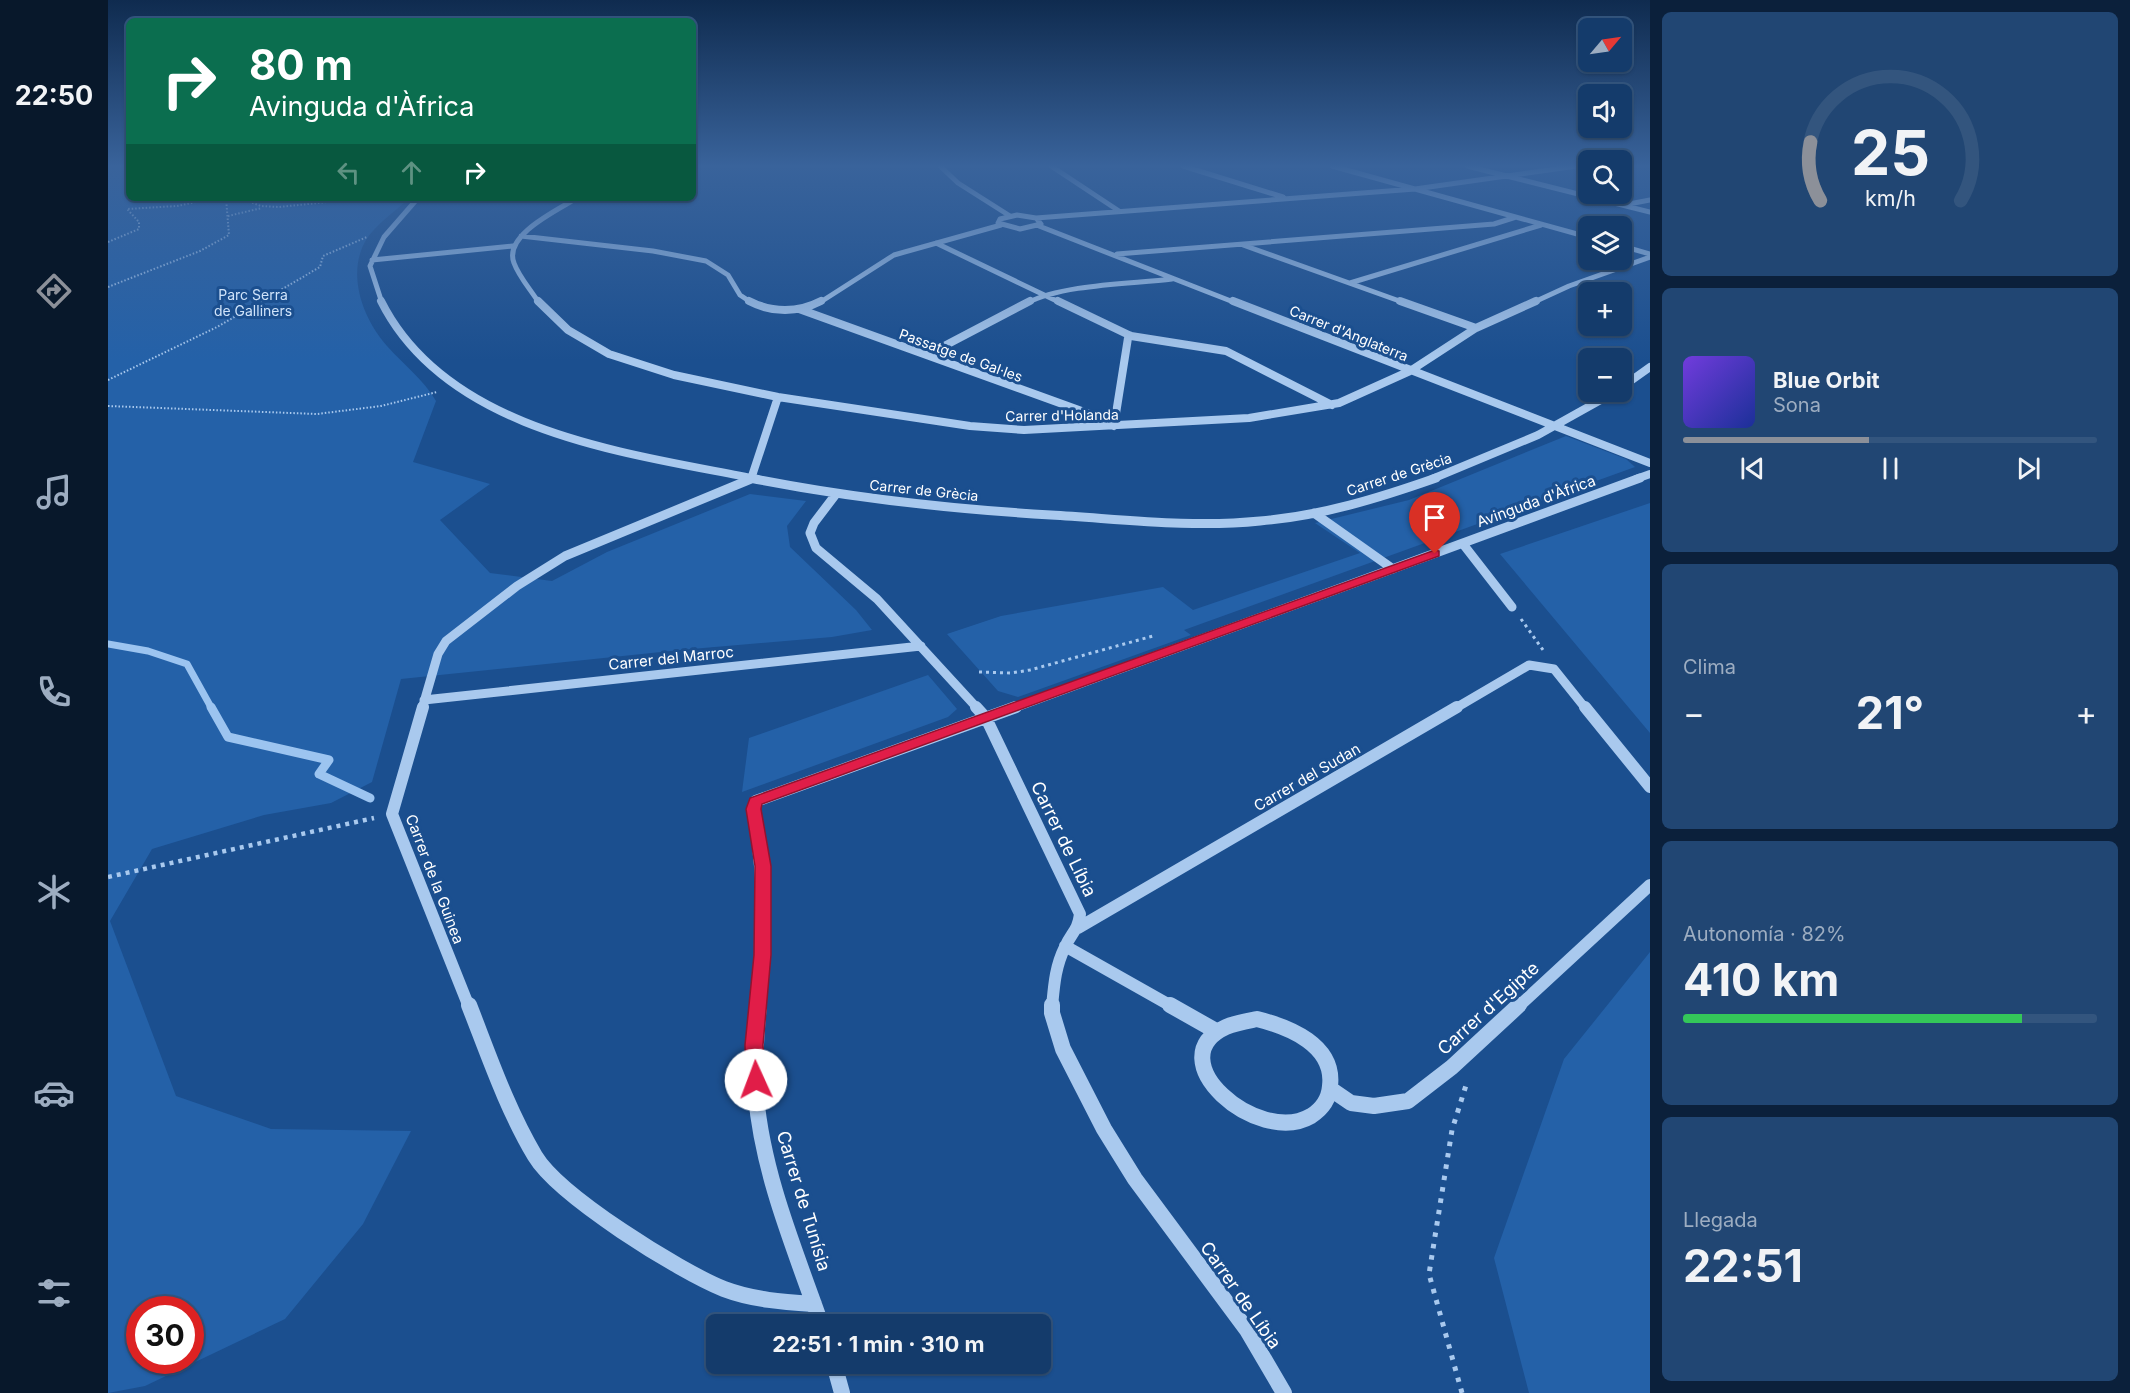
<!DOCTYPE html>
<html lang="es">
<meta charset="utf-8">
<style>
body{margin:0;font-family:Inter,sans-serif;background:#214673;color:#f1f3f6;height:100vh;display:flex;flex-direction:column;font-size:22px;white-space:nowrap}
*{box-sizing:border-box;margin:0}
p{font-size:20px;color:#9dadc1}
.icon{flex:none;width:33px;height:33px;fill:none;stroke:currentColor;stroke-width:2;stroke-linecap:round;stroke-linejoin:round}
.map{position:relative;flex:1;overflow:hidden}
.panel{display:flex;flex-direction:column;gap:12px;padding:12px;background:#0b203b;width:480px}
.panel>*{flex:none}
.guide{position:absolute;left:18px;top:18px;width:570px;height:183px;border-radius:9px;box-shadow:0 2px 4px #0004,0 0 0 2px #33557e;background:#0b6e4f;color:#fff;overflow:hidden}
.needle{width:39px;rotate:61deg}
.controls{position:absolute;left:1470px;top:18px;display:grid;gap:12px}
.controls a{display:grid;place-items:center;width:54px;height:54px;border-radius:9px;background:#143b6b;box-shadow:0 2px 4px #0004,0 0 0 2px #33557e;font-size:30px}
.speed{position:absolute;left:18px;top:1296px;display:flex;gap:12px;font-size:30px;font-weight:700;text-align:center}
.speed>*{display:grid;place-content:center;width:78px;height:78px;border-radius:50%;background:#143b6b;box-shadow:0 2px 4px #0004,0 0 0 2px #33557e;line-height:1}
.speed .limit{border:9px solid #d22;background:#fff;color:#111}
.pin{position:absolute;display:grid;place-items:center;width:51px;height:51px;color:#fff;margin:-62px -26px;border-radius:50% 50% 50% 0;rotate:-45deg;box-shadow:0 0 6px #0007}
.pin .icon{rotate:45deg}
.me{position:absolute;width:66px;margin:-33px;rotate:358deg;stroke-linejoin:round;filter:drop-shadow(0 0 4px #0008)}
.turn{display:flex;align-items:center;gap:21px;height:126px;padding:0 24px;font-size:27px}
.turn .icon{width:78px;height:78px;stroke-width:2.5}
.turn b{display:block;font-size:42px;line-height:51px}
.lanes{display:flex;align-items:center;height:57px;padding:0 24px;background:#0003;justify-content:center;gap:30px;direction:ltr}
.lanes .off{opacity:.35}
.big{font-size:45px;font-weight:700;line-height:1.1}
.panel .tile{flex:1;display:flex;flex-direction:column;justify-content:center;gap:9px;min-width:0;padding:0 21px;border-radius:9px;background:#214673}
.panel .dial{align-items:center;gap:0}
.dial svg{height:156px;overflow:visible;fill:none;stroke:#33557e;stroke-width:7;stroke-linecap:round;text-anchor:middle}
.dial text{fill:#f1f3f6;stroke:none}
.song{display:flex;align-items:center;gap:18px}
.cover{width:72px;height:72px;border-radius:9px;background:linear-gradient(135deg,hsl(260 70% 55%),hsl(230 70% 35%))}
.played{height:6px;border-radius:3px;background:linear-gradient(90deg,#8c9099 45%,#33557e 45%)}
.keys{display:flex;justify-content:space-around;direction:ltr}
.heat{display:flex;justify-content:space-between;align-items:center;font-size:33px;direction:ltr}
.charge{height:9px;border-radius:4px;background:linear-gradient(90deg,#34c759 82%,#33557e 0)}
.trip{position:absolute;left:598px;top:1314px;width:345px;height:60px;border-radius:9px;background:#143b6b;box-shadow:0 2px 4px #0004,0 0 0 2px #33557e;font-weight:700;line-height:60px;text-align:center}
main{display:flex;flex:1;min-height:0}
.tab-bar{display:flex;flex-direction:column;width:108px;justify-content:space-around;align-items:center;background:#08182b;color:#9dadc1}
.tab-bar .icon{width:42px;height:42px}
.tab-bar .selected{color:#8c9099}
.tab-bar b{font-size:27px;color:#f1f3f6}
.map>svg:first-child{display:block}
.green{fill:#2461a8;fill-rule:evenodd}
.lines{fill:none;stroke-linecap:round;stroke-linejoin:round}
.stream-far1{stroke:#9cc4f0;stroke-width:7}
.stream{stroke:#9cc4f0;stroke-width:9}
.path-far3{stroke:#a9c9ee;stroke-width:2;stroke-dasharray:1.5 2;stroke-linecap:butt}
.path-far2{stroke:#a9c9ee;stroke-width:3;stroke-dasharray:3 4;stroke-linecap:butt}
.path-far1{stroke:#a9c9ee;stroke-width:4.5;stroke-dasharray:4 5;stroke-linecap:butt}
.path{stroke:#a9c9ee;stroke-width:5;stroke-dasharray:4.5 7;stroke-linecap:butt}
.minor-far4{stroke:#a9c9ee;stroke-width:5}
.minor-far3{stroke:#a9c9ee;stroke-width:8}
.minor-far2{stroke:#a9c9ee;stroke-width:9}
.minor-far1{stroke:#a9c9ee;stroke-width:12}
.minor{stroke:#a9c9ee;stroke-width:16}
.route{fill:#e11d48;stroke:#92132f;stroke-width:1.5}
.labels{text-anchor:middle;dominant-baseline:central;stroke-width:6;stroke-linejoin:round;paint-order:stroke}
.far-park-label{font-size:14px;fill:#cfe3fa;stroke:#1b4f8f}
.far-street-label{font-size:14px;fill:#fff;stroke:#1b4f8f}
.street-label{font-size:15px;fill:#fff;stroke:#1b4f8f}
.near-street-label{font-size:18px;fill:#fff;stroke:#1b4f8f}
</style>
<main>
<nav class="tab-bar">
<b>22:50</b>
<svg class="icon selected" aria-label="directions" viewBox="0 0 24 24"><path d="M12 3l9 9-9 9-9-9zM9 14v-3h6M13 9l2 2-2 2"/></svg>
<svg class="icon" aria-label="music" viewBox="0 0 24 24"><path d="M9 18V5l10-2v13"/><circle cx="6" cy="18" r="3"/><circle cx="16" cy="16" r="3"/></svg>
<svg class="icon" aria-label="phone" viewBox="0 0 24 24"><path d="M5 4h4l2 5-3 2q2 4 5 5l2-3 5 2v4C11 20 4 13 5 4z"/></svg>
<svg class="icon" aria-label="climate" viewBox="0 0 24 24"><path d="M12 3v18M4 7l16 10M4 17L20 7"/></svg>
<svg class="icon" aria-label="car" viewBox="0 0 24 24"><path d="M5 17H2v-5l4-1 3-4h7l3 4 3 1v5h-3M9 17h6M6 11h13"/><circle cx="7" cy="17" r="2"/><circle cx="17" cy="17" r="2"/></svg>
<svg class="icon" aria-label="filters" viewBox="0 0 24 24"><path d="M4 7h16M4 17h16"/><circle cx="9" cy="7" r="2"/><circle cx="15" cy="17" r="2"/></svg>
</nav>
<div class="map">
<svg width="1542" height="1393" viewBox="0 0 1542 1393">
<rect width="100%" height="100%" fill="#1b4f8f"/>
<path class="green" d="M0 166H21V198H301C288 211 267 225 258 240 238 274 255 319 279 346 296 365 315 379 328 401L305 462 382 484 332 520 382 573 444 581 499 552 642 494 698 501 679 526 682 547 748 610 764 630 724 637 572 650 293 679 264 782 223 803 156 815 44 849 2 921 68 1096 163 1129 303 1131 255 1224 177 1319 37 1386 0 1393ZM32 1310H82V1360H32Z
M1458 436 1518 459 1527 467 1076 630 1083 635 910 697 890 691 839 634 893 616 1055 587 1085 610 1252 553 1207 523 1301 500Z
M1542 503V733L1392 554Z
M820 675 849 709 840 717 634 792 641 738Z
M1542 952V1393H1421L1386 1258 1456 1059Z"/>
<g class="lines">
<path class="stream-far1" d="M0 644 40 651 79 664 104 709"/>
<path class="stream" d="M103 707 120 737 221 760 211 774 262 798"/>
<path class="path-far3" d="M131 198 153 206 171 207 258 198
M120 216 154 208
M0 242 31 229V222L19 209 69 206 106 198
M0 287 92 251 121 235 118 198
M0 380 109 327 212 267 215 256 259 237
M0 406 209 414 273 406 329 392"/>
<path class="path-far2" d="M1413 619 1435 650
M871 672 903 673 922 670 1045 636"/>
<path class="path-far1" d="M0 877 266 818"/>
<path class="path" d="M1354 1393 1321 1274 1344 1130 1359 1082"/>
<path class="minor-far4" d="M832 166 850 183 902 216
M943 166 1011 211
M1075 166 1175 197
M1224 166 1480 237
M1359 166 1542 212
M1521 204 1542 200
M909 215 928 218 933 224 912 229 890 223 892 219Z
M928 218 1307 189 1469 166
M931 226 1128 303
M413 236 545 251 598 261 620 275 632 295 644 303
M828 243 953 303
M1135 245 1297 303
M1514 246 1542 254
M1009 254 1386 224 1408 217
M264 260 405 246
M1242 283 1433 225
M274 303 262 266 276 237 310 198
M431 303C423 290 411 277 406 263 395 235 450 210 469 198
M711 303 786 255 893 225
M919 303C955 284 1023 284 1064 279
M1424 303 1461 286 1542 257"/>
<path class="minor-far3" d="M273 301C339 433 520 453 649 479
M430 301 460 330 501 354 566 375 670 397 862 426 916 430 1141 418 1231 403 1302 371 1368 328 1428 301
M641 301C664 313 690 313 713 301
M950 301 1023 336 1118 351 1224 405
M1125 301 1542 463
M1292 301 1368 328
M691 309 993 418 1006 426 1020 338 1023 336
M819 355 922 301
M1514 387 1542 367
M643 479 670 397
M1324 479 1430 435 1507 392
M1528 479 1542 474"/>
<path class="minor-far2" d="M642 478C742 498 842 509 943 515 1013 519 1083 528 1152 521 1213 516 1271 498 1328 478
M728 494 706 523 702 533 708 548 769 599 870 709
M1206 513 1285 569
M1355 544 1404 607
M316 700 813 646
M314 709 330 654 338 641 409 586 457 556 643 479
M903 709 1532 478
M1346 709 1421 665 1446 669 1478 709"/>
<path class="minor-far1" d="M315 707 284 814 361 1007
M868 707 878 718 972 914C970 931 963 933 957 947 947 967 946 986 944 1007
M1477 707 1542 787
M970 928 1349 707
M957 946 1065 1007
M651 1007C657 940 656 875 645 809L648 801 908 707
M1410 1007 1542 885"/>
<path class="minor" d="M361 1005C381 1056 399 1109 427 1156 451 1196 571 1271 616 1289 645 1300 676 1302 706 1304
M651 1005C648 1035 646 1066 648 1096 655 1175 687 1250 713 1324
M944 1005V1013L955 1049 996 1129 1027 1179 1139 1330 1176 1393
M1062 1005 1108 1031
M1149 1019C1181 1027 1227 1045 1222 1086 1221 1099 1214 1109 1203 1116 1150 1147 1048 1059 1118 1027 1127 1023 1139 1021 1149 1019Z
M1224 1090 1243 1103 1266 1106 1300 1101 1344 1067 1411 1005
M726 1364 734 1393"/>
</g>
<linearGradient id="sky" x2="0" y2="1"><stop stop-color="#0f2b4f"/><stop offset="0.46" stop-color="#39639b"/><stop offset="1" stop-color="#39639b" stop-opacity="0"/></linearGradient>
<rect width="1542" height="361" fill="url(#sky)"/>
<path class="route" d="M1327 550 1331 551V556L654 804 653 809 663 866V955L655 1045 657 1080 654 1086 648 1088 641 1086 638 1080 637 1045 646 955 647 866 638 809 642 798Z"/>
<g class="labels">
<g class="far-park-label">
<text x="145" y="294">Parc Serra<tspan x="145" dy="16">de Galliners</tspan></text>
</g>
<g class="far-street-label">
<text transform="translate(1241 333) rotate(22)">Carrer d'Anglaterra</text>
<text transform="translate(853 355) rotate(20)">Passatge de Gal·les</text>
<text transform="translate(954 415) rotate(-1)">Carrer d'Holanda</text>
<text transform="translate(1291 474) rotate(-18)">Carrer de Grècia</text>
<text transform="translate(816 490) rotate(6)">Carrer de Grècia</text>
</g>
<g class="street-label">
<text transform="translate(1428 501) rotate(-20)">Avinguda d'Àfrica</text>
<text transform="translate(563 658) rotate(-6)">Carrer del Marroc</text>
<text transform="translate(1199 777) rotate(-30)">Carrer del Sudan</text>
<text transform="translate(327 879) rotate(69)">Carrer de la Guinea</text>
</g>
<g class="near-street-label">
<text transform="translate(956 839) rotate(64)">Carrer de Líbia</text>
<text transform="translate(1380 1008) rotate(-42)">Carrer d'Egipte</text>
<text transform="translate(696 1201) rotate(73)">Carrer de Tunísia</text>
<text transform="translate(1133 1295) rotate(55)">Carrer de Líbia</text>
</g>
</g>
</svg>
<div class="controls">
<a><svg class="needle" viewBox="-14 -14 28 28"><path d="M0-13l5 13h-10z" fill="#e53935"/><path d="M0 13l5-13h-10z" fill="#9dadc1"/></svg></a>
<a><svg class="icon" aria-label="sound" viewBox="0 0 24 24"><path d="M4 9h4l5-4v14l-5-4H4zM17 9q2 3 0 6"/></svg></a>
<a><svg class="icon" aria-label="search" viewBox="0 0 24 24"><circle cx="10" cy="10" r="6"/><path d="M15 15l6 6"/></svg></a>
<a><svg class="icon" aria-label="layers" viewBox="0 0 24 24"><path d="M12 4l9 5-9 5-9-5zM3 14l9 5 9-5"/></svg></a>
<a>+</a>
<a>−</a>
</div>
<div class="speed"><div class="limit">30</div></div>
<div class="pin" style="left:1327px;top:554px;background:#d93025"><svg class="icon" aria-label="arrive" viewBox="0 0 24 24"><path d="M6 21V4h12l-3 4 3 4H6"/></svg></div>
<svg class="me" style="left:648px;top:1080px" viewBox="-20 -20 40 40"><circle r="19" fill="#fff"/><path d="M0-13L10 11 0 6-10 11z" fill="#e11d48"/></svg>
<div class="trip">22:51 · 1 min · 310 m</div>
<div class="guide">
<div class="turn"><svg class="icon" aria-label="right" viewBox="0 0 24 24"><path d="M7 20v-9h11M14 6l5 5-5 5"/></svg><div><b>80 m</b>Avinguda d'Àfrica</div></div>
<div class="lanes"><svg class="icon off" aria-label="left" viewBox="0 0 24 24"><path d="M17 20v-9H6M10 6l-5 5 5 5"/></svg><svg class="icon off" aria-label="ahead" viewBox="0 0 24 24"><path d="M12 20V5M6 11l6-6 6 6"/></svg><svg class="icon" aria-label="right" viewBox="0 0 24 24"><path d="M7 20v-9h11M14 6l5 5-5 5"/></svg></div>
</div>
</div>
<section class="panel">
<div class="tile dial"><svg viewBox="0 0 100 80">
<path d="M14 69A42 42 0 1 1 86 69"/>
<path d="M14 69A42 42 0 0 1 9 39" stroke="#8c9099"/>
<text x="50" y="56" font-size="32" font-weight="700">25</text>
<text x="50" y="72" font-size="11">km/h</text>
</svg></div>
<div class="tile">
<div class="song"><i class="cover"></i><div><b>Blue Orbit</b><p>Sona</p></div></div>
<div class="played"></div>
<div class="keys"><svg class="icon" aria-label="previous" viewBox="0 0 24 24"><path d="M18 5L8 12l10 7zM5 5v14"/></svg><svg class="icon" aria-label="pause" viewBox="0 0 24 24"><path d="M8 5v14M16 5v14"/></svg><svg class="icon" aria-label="next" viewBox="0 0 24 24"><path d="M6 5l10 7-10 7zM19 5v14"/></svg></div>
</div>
<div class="tile"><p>Clima</p>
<div class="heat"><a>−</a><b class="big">21°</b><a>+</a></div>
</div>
<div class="tile"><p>Autonomía · 82%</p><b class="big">410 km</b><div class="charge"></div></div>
<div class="tile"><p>Llegada</p><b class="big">22:51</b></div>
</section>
</main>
